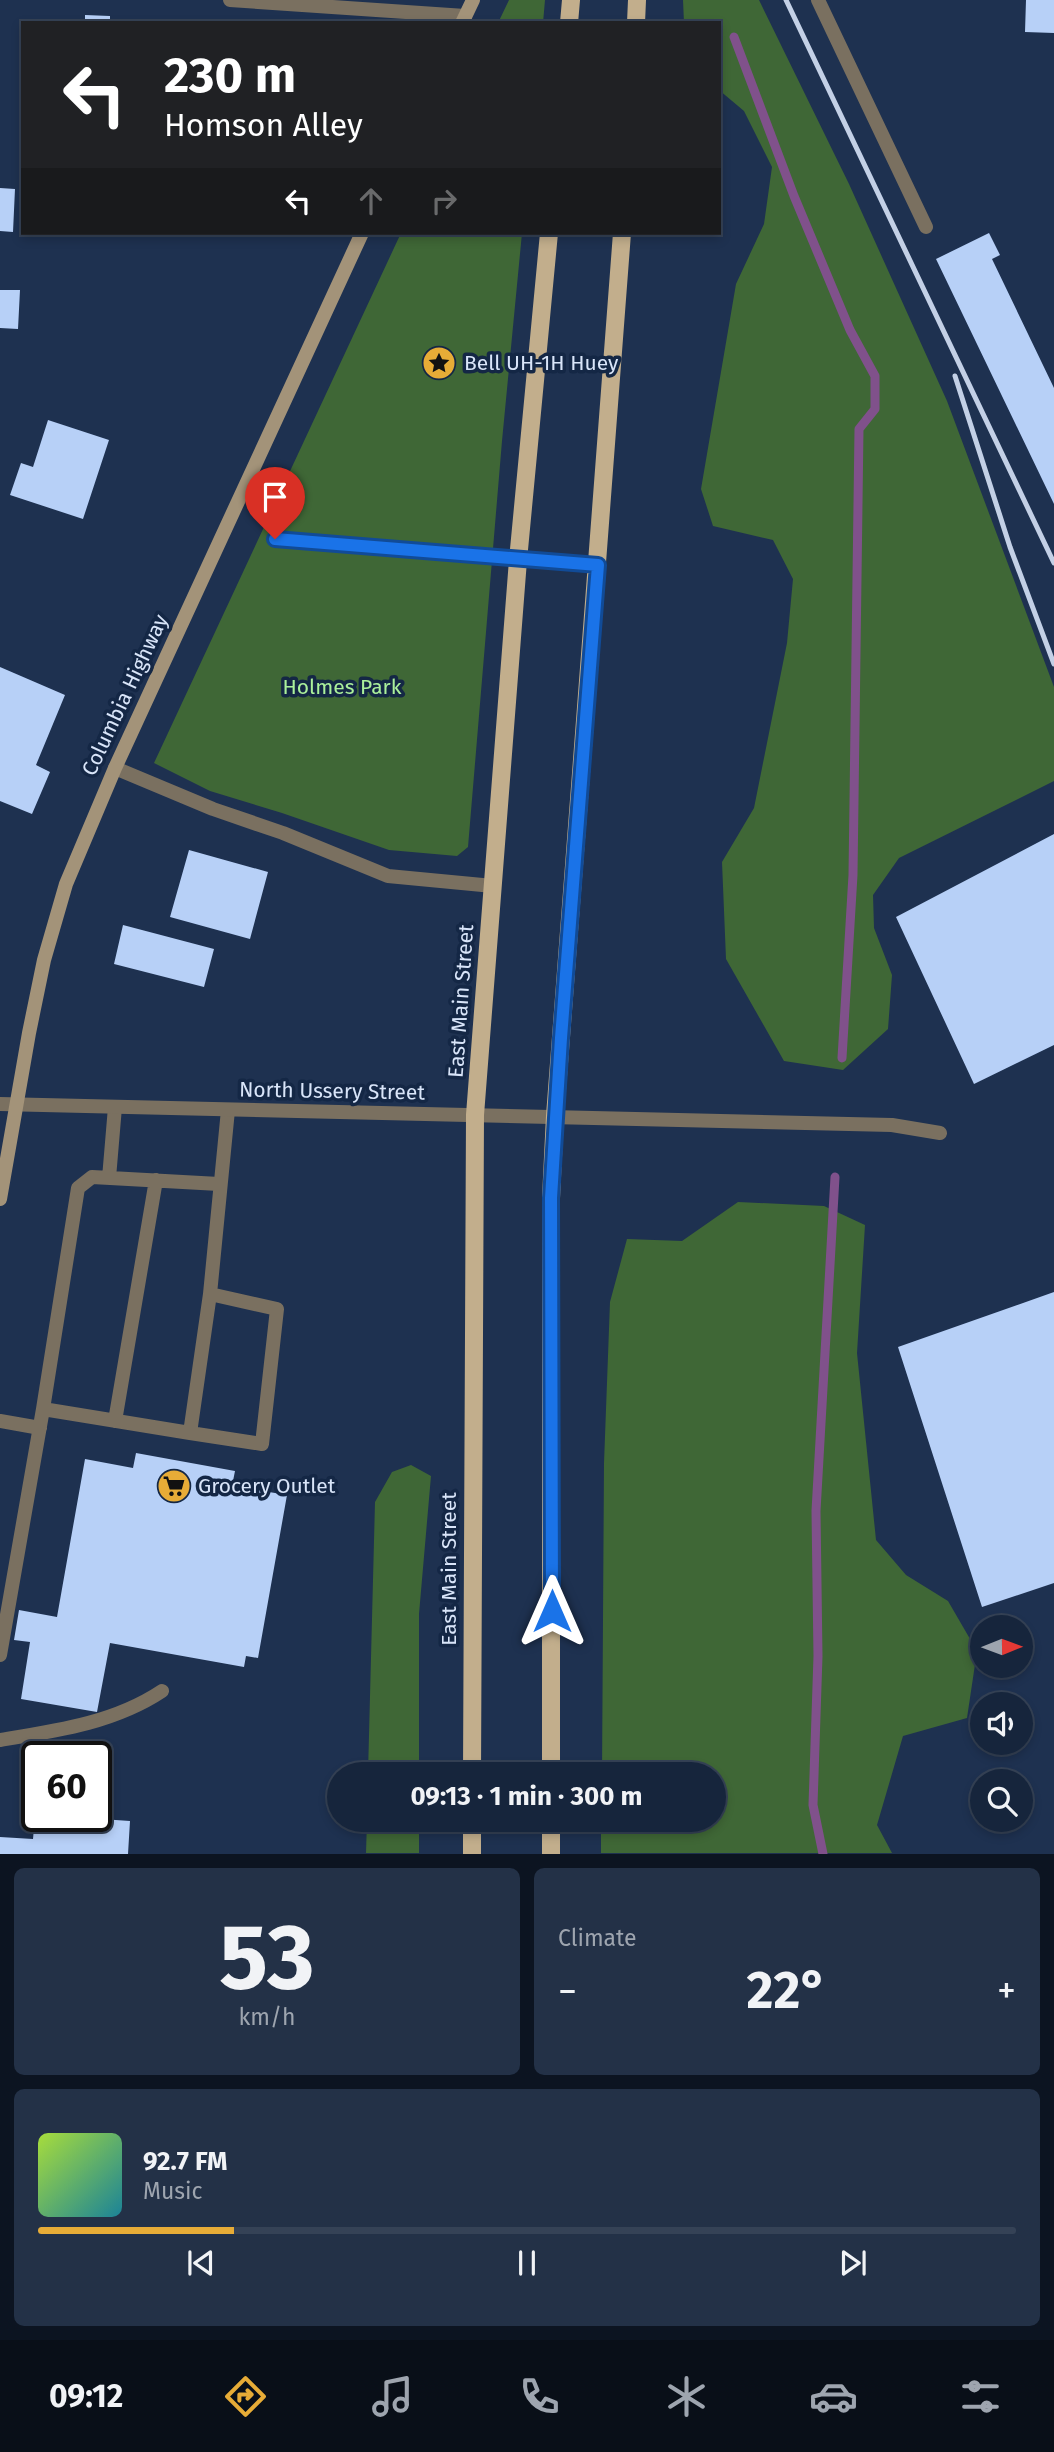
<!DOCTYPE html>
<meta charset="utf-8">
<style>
body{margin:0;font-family:"Fira Sans",sans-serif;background:#233147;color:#f1f3f6;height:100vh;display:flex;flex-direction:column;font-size:26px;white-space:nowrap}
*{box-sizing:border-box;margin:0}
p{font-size:23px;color:#9ea5af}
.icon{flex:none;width:38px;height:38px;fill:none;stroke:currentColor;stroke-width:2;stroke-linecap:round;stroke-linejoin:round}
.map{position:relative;height:1854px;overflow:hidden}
.sheet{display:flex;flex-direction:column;gap:14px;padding:14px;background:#0c1421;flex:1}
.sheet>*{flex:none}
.guide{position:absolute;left:21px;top:21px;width:700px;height:214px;border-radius:0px;box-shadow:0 4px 10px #0003,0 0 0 2px #354256;background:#202124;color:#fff;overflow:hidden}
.needle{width:46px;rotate:89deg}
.controls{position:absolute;left:970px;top:1615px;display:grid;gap:14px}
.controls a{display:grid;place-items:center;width:63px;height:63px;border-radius:50%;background:#16253c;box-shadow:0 4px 10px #0003,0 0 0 2px #354256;font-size:35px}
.speed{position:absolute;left:21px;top:1741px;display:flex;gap:14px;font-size:35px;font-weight:700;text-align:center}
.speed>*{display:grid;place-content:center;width:91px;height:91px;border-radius:50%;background:#16253c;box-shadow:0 4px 10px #0003,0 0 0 2px #354256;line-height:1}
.speed .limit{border:4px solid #111;border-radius:10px;background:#fff;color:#111}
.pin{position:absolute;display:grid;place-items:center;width:60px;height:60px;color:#fff;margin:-72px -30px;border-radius:50% 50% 50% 0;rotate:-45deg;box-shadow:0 0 7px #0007}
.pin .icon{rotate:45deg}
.me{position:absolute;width:77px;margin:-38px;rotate:0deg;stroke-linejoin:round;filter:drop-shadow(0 0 5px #0008)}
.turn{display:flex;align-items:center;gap:24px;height:147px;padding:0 28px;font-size:32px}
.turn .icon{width:91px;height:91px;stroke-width:2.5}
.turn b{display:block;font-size:49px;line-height:60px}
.lanes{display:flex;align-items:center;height:66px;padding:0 28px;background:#0003;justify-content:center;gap:35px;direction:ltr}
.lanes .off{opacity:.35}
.big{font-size:52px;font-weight:700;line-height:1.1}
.sheet .tile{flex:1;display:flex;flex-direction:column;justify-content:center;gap:10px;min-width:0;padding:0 24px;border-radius:10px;background:#233147}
.sheet .dial{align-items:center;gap:0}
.dial b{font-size:91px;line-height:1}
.song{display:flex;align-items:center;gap:21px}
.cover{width:84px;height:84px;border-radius:10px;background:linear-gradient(135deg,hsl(80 70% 55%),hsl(190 70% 35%))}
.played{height:7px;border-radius:4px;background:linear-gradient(90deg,#e7ac37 20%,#354256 20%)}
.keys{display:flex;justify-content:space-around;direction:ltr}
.heat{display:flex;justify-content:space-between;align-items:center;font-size:38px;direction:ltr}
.sheet .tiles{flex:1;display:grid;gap:14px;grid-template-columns:1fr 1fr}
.tile:last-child{grid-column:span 2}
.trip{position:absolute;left:327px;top:1762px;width:399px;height:70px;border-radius:35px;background:#16253c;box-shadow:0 4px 10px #0003,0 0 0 2px #354256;font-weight:700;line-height:70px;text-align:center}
.menu{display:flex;height:112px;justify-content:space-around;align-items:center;background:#090f18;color:#9ea5af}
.menu .icon{width:49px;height:49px}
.menu .current{color:#e7ac37}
.menu b{font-size:32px;color:#f1f3f6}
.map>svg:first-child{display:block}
.green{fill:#3f6736}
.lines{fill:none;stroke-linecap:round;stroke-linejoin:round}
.stream{stroke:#80518b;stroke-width:9}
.building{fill:#b7d0f7}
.lane{stroke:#7a7060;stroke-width:14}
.street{stroke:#7a7060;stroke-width:14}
.secondary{stroke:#a39379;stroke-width:14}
.primary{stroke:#c2ae8c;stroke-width:18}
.rail{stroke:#c3d0e6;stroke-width:5}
.route-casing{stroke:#114b97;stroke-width:18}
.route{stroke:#1a73e8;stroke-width:12}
.labels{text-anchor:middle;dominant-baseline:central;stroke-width:7;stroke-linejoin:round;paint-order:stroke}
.poi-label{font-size:21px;fill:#d9e5f9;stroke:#142745;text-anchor:start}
.park-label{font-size:21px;fill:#abf09b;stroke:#142745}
.street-label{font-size:21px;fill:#d9e5f9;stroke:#142745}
</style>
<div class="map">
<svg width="1054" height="1854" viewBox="0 0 1054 1854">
<rect width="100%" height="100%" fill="#1e3150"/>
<path class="green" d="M509 0H545L543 23H498Z
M683 0H759L849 184 947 401 1054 687V781L899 858 873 895 874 928 892 975 888 1029 843 1070 784 1061 726 959 722 862 754 808 787 643 793 579 773 540 713 526 701 489 736 284 764 224 772 167 744 111 719 90V23H684Z
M401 233H522L502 441 468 847 457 856 389 850 282 813 210 791 154 763Z
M738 1202 824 1206 865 1225 857 1353 876 1540 906 1575 948 1601 977 1651 967 1718 903 1736 877 1825 892 1853H601V1820H714V1774H602L604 1463 610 1302 627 1239 682 1241Z
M411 1465 431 1476 419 1614V1774H368L375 1502 392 1472Z
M367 1820H419V1853H366Z"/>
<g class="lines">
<path class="stream" d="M734 37 794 196 850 330 875 376V409L859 429 853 875 842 1058
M823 1854 813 1805 818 1656 816 1511 835 1177"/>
</g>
<path class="building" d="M1026 0H1054V33L1025 32Z
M85 15 110 16V23H85Z
M0 188 15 189 13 232 0 231Z
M989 233 1000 255 992 259 1054 388V504L936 259Z
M0 290H20L18 329 0 328Z
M48 420 109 440 83 519 10 495 21 463 33 467Z
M0 667 65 695 36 765 50 772 32 814 0 801Z
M1054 834V1045L974 1084 896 917Z
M189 850 268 872 250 939 170 917Z
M123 925 214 949 204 987 114 964Z
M1054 1292V1583L982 1607 898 1347Z
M136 1453 235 1471 232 1486 287 1495 258 1658 246 1656 244 1667 110 1643 97 1712 21 1699 30 1642 14 1640 19 1610 57 1617 85 1459 133 1468Z
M58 1816 130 1821 128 1854H0V1837L33 1839 34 1828 57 1830Z"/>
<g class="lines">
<path class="lane" d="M818 0 926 227
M275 539 598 565
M115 768 213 809 283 833 388 876 493 886
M109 1178 115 1107
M43 1409 190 1433 210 1294 228 1110
M0 1421 40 1428
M115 1421 156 1180
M190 1433 262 1444 277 1309 210 1294
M0 1655 43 1409 78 1188 92 1177 219 1184
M0 1740C56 1731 114 1723 162 1691"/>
<path class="street" d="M230 0 465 16
M0 1104 892 1125 940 1133"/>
<path class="secondary" d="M462 23 473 0
M0 1199 29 1033 44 960 66 884 115 768 362 233"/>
<path class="primary" d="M569 23 571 0
M636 23 637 0
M472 1774 475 1115 518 560 549 233
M551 1774V1198L555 1116 622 233
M472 1854V1820
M551 1854V1820"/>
<path class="rail" d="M786 0 1054 563
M955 376 1010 547 1054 664"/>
</g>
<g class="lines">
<defs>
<path id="route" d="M275 539 598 565 561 1038 551 1198 552 1611"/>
</defs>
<use href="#route" class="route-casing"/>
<use href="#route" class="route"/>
</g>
<defs>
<symbol id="sight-disc" viewBox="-11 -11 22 22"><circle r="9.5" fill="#e7ac37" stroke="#142745"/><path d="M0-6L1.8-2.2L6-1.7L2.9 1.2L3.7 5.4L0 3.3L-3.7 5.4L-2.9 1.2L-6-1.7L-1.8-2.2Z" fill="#111"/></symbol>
<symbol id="supermarket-disc" viewBox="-11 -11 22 22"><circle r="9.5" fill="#e7ac37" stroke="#142745"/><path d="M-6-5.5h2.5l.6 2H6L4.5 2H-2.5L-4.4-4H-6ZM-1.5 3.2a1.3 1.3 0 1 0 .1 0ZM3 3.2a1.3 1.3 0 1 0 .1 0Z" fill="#111"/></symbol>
</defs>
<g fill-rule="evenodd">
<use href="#sight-disc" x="420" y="344" width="38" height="38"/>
<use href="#supermarket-disc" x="155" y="1467" width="38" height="38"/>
</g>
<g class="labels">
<g class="poi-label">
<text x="464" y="363">Bell UH-1H Huey</text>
<text x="198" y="1486">Grocery Outlet</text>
</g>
<g class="park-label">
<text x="342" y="687">Holmes Park</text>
</g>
<g class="street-label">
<text transform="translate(125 695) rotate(-65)">Columbia Highway</text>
<text transform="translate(461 1001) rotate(-86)">East Main Street</text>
<text transform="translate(332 1091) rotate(1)">North Ussery Street</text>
<text transform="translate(449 1569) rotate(-90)">East Main Street</text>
</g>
</g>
</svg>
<div class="controls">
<a><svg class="needle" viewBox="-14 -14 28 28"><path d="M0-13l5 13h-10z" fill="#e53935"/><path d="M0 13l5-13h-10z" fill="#9ea5af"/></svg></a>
<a><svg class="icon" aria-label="sound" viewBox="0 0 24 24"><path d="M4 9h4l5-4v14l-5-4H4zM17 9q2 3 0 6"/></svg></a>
<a><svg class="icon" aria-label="search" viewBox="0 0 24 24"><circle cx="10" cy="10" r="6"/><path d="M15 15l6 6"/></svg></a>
</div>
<div class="speed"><div class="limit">60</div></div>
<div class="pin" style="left:275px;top:539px;background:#d93025"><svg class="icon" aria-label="arrive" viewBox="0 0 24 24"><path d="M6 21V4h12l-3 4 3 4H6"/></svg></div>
<svg class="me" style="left:552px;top:1611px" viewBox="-20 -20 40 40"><path d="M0-17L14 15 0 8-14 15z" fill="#1a73e8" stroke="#fff" stroke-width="4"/></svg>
<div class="trip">09:13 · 1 min · 300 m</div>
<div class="guide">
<div class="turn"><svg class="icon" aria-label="left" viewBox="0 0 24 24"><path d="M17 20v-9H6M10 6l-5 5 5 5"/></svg><div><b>230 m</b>Homson Alley</div></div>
<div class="lanes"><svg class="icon" aria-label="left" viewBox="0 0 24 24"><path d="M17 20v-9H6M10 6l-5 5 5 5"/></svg><svg class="icon off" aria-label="ahead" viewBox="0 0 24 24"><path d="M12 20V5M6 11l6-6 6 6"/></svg><svg class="icon off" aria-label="right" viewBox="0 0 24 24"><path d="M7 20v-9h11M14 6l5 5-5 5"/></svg></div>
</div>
</div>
<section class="sheet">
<div class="tiles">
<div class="tile dial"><b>53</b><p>km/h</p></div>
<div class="tile"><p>Climate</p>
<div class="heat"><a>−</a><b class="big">22°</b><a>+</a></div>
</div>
<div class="tile">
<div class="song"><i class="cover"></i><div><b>92.7 FM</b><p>Music</p></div></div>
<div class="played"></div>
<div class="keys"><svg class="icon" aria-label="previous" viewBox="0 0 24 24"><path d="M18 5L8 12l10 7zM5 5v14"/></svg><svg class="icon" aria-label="pause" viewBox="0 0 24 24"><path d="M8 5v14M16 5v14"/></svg><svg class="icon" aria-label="next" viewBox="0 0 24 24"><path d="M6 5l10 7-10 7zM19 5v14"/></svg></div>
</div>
</div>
</section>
<nav class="menu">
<b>09:12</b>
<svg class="icon current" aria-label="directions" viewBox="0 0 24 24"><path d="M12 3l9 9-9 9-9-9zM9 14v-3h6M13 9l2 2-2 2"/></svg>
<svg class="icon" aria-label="music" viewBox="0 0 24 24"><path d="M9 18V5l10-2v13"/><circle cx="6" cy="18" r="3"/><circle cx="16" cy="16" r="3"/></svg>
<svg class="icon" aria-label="phone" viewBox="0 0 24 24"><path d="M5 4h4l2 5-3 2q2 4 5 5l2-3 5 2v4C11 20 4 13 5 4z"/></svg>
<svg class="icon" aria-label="climate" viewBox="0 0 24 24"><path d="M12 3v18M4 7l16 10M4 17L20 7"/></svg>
<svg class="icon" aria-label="car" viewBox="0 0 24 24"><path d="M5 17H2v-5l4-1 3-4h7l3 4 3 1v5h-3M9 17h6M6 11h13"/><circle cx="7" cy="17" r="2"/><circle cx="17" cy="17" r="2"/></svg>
<svg class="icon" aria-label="filters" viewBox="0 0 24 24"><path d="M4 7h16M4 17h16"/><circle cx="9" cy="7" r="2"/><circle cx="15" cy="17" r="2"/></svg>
</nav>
